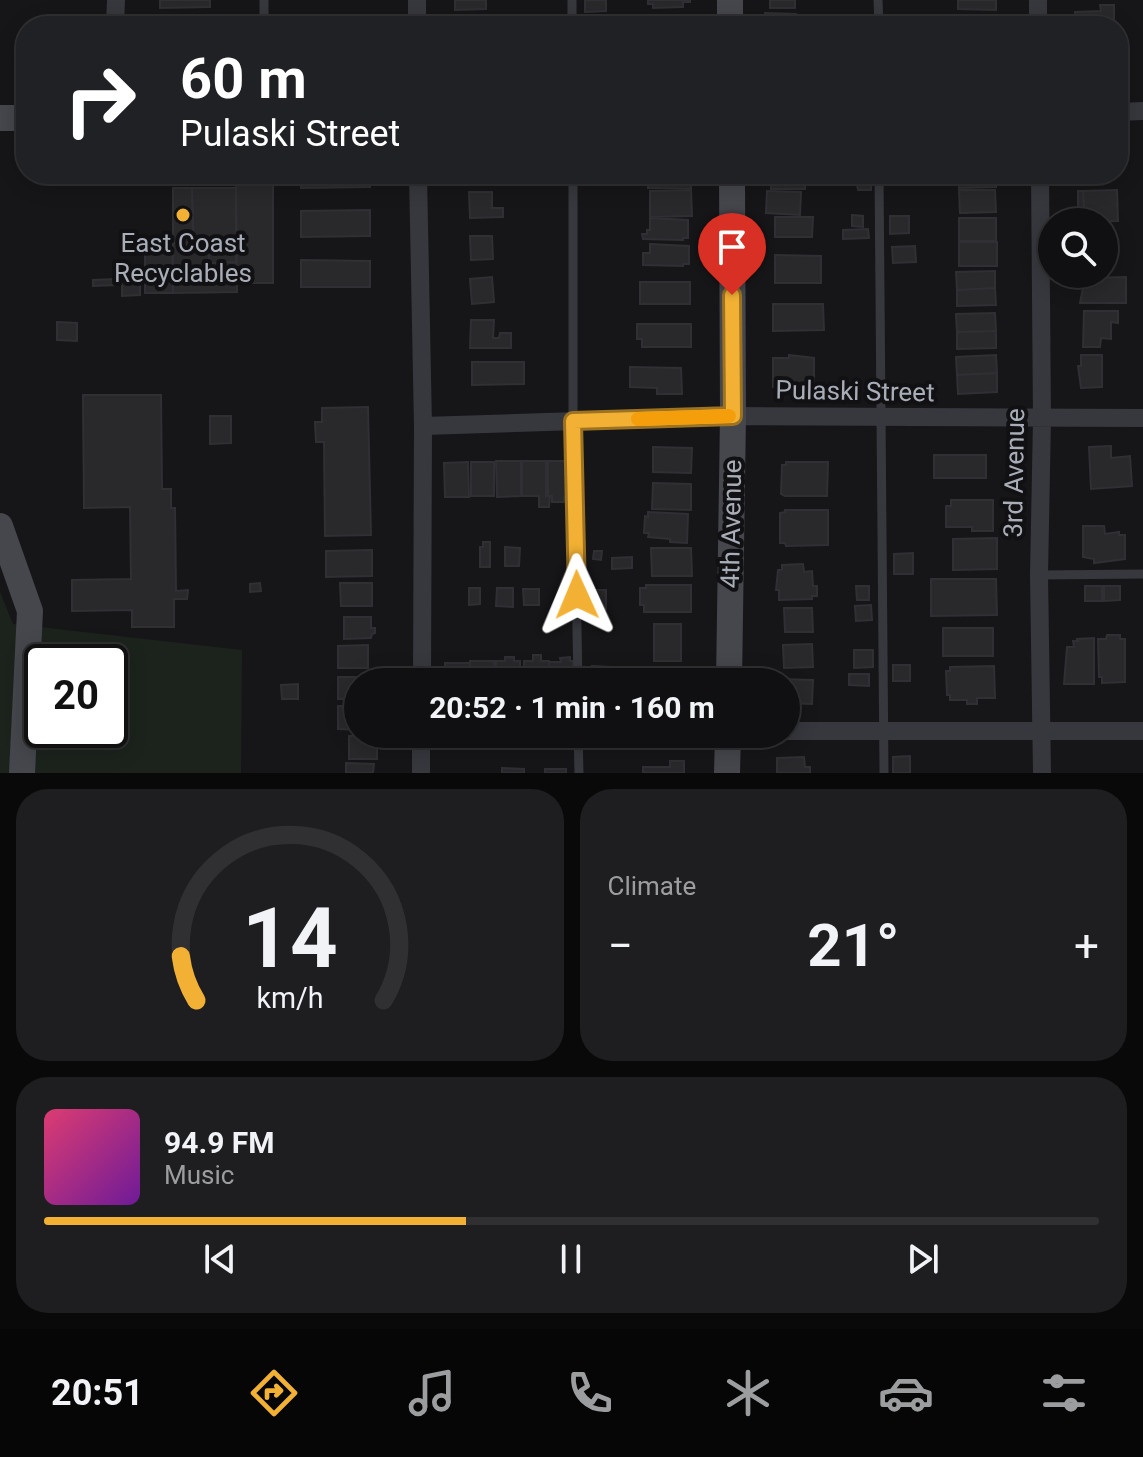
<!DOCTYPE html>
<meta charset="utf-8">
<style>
body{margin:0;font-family:Roboto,sans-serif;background:#1e1e20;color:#f1f3f6;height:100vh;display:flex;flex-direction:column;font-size:30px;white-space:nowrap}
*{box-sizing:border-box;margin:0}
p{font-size:26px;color:#9c9d9f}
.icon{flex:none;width:44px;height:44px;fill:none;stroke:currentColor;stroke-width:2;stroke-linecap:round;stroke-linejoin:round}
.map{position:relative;height:773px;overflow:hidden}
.details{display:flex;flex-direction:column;gap:16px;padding:16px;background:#09090a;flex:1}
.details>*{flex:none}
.banner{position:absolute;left:16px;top:16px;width:1112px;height:168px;border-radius:32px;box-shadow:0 4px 20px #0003,0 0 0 2px #303032;background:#202124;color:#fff;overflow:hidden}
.fabs{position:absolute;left:1038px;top:208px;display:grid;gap:16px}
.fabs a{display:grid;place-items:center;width:80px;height:80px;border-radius:50%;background:#101012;box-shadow:0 4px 20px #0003,0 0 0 2px #303032;font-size:40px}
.speed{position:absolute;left:24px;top:644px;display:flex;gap:16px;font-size:40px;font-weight:700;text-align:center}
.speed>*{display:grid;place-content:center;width:104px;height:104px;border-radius:50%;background:#101012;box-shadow:0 4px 20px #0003,0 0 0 2px #303032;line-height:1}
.speed .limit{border:4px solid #111;border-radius:12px;background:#fff;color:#111}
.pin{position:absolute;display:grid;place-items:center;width:68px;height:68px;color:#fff;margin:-82px -34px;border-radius:50% 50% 50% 0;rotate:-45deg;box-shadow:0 0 8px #0007}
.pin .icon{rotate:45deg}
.me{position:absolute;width:88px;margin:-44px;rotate:359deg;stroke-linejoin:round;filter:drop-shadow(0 0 6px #0008)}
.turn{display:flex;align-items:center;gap:28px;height:168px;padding:0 32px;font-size:36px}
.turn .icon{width:104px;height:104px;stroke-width:2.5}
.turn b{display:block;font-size:56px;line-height:68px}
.big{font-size:60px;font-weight:700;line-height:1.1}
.details .widget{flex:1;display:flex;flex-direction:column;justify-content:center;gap:12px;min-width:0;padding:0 28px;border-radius:32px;background:#1e1e20}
.details .dial{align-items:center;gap:0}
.dial svg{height:208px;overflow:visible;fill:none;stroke:#303032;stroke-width:7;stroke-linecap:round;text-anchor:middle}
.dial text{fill:#f1f3f6;stroke:none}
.song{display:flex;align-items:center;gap:24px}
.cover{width:96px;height:96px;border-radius:12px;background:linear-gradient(135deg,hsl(340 70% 55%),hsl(280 70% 35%))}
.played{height:8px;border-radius:4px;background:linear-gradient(90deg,#f2b134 40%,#303032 40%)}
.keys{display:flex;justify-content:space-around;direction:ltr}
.heat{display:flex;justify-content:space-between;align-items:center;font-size:44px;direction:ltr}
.details .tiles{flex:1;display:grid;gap:16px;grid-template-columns:1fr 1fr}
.widget:last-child{grid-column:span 2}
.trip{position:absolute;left:344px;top:668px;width:456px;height:80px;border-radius:40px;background:#101012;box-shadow:0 4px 20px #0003,0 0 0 2px #303032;font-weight:700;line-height:80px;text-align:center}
.tab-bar{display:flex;height:128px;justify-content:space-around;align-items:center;background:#060607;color:#9c9d9f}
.tab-bar .icon{width:56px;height:56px}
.tab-bar .current{color:#f2b134}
.tab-bar b{font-size:36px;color:#f1f3f6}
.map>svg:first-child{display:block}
.green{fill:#1c231d;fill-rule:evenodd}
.building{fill:#29292c;stroke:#303034;stroke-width:2}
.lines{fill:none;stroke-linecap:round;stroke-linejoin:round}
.lane{stroke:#37383d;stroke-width:9}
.street{stroke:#37383d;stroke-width:18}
.secondary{stroke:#45474d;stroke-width:26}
.route-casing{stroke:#9d7322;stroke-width:20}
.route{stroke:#f2b134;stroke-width:14}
.slow{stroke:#f59e0b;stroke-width:14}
.poi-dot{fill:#f2b134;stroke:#111113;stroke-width:3}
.labels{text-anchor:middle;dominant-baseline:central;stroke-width:8;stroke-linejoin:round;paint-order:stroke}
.poi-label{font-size:26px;fill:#a8adb8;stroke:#111113}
.street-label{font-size:26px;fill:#a8adb8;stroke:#111113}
</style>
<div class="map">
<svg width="1143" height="773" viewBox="0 0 1143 773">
<rect width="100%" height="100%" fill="#161618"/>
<path class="green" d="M0 592 13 624 242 650 241 773H0ZM42 662H110V730H42Z"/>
<path class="building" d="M160 0H210V7L160 8Z
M455 0H486V9L455 10Z
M585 0H606V11L585 12Z
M648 0H690V2H683V7L653 8V4H648Z
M770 0H795V8H770Z
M958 0H996V10L958 9Z
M1100 5H1114V26H1076L1075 12 1101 11Z
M765 13 796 14 795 26H765Z
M655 19H684V26H655Z
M254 20V26H240L239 21Z
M994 20V26H953V22Z
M44 22H76V26H44Z
M453 23H486V26H453Z
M300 174H370V187L301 188Z
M648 174H691V189L648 188Z
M770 174H805V189H771Z
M855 174H871V190H858Z
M959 174H996V187L959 188Z
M1081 174H1116V178H1081Z
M236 179H273V283H237Z
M173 188H192L193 243H173Z
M192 188H236V246H194Z
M691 190 692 216 650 217V191Z
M959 190H995L996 212 960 213Z
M1117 190 1118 221 1085 222 1083 191Z
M767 191 801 192 800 215 766 213Z
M1078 191H1083L1085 222H1078Z
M469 192H492V208H503V217L470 218Z
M370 210V236L301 237V211Z
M852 215 863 216V227L852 226Z
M890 216H909V233L890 234Z
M775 217H813L812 237H775Z
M650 218 688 220V238H683V240L643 239 642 234H647V230H650Z
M959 218H996V241H959Z
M868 229 869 238 843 239V230Z
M470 236H492L493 259 471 260Z
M959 242H997V266H959Z
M173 243 209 246V263L236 262 237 292 173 293Z
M650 244 689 246V264H683V266L643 265V253H650Z
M209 246H236V262L209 263Z
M915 246 916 262 893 263 892 247Z
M145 249H172L173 293H145Z
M775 255 821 256V283H775Z
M301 260 370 261V287H301Z
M995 271V288L957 290 956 272Z
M492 277 494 302 472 304 470 279Z
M1126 277V303H1080L1085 278Z
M140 278V295L122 296V279Z
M116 279 117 285 93 286V280Z
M640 282H690V304H640Z
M995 288 996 305 957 306V290Z
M773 304H823L824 330 773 331Z
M1084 311H1118V323L1111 322V339L1101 338 1100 347H1083Z
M995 313 996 331 957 332 956 314Z
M471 320H494L493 338H499L500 333H511V348H470Z
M57 322 77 323V341L57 340Z
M637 324H691V347H642V339H637Z
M996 331V348L957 349V332Z
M789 355 814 358V383H794V387H773V358H789Z
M996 355 997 373 957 375 956 357Z
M1081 355H1102V387L1081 388 1078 366H1081Z
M472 362H524V384L472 385Z
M630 367 681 368 682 394H657V388L630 387Z
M997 373V392L958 394 957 375Z
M83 395H161L162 489H171V508H175L176 591 188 590 187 599H174V627H132V610L72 611V580L131 579 130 507 84 508Z
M368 407 371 535 325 536 324 442H316L315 422H322V408Z
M210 416H231V443L210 444Z
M1111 446V458L1130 456 1132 486 1091 489 1089 447Z
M653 447 692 448 691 473 653 472Z
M934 455H986V478H934Z
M496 461H521V496L497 497Z
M522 461H546V496H550L549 507H539V496H522Z
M548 461H570V496L564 497V502H552V496H548Z
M468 462 469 497H445L444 463Z
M471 462H494V496H471Z
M786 462H828L827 496H785L781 494 782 465H786Z
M653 483 691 484V510L652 509Z
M951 500H993V531H972V527H946V506H951Z
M785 510H828V545L786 546 785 543H780V513L785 512Z
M648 512 688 514 687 543 670 542V539L648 537 649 533H644L645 516 648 517Z
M1083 526H1104L1105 534 1119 532V535H1125V559L1094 563V559L1083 557Z
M997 538V569L953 570V539Z
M483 542H490V567H480V547H483Z
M505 547 520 548 519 566H505Z
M651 548H691L692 576H652Z
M372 550V576L326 577V551Z
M594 551H602L601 560 593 559Z
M913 553V574H894V554Z
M632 557V568L612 569V558Z
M803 564 804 572 812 571 813 586H817V596H812V599L779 600V590H776L778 570H782V565Z
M931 579H996L997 615 931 616Z
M260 583 261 591 250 592V584Z
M340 583H372V606H341Z
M646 585H691V612H644V605H640V588H646Z
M856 586H869V600H857Z
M1085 586H1102V601H1085Z
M1104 586H1120V600L1104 601Z
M469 588H480V604L469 605Z
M497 588H513V607L496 606Z
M523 589H539V605H524Z
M589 590H606V609H589Z
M871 605 872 620 856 621 855 606Z
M784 608H812L813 632H785Z
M344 617H371V628H375V633L372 634 371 638 344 639Z
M654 624H681V661H654Z
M943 628H993V656H943Z
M1107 635H1120V639H1125V682L1102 683V677H1099L1098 639H1106Z
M1094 638V684H1064L1067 647H1074L1073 641H1078L1077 639Z
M812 644 813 667 784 668 783 645Z
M368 645V668H338V646Z
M854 650H873V667L854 668Z
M533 655H541V661H549V682H524V661H533Z
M505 657H514V661H520V682H496V661H505Z
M570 657V661H573L574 682H550L549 662H561L560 658Z
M470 661H494V682H470Z
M445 663H470V682H445Z
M893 665H910V681H893Z
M592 666 611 667 610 682H592Z
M994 666 995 698H977V704H967V700H950V695H947L946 671H950V667Z
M646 671 681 672V682H646Z
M849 674H869V686L849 685Z
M338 677H366L367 682H358V699H338Z
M779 679 813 680 812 704 786 703V682H779Z
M298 684V699H282L281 685Z
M338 706H358V730L338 729Z
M349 736H377V759H349Z
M910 756V773H893V757Z
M804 757 805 767H810V773H777V758Z
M670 761H684V773H643V767H670Z
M346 763 374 764 373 773H346Z
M502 768 524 769V773H502Z
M545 769H566V773H545Z"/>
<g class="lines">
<path class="lane" d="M264 0V26
M572 0V26
M878 0 879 26
M573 174V421L578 682
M879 174 884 773
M1039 575 1143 574
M578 734 579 773"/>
<path class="street" d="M1038 0V26
M115 26 116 0
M417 26V0
M1118 112 1143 111
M418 174 423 426 422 682
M1040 174 1042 419 1039 575 1042 773
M423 426 733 416 1143 418
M786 731H1143
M421 773V734"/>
<path class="secondary" d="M730 0V26
M0 118H26
M0 526 30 611 22 773
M729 682 733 416 732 174
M727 773 728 734"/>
</g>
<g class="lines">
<defs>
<path id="route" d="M577 595 573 421 733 416 732 295"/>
</defs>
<use href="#route" class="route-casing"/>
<use href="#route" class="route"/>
<path class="slow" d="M638 419 729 416"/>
</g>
<circle class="poi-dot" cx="183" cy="215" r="8"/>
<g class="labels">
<g class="poi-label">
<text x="183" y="243">East Coast<tspan x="183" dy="30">Recyclables</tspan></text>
</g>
<g class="street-label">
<text transform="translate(855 391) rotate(1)">Pulaski Street</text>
<text transform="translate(1014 473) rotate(-89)">3rd Avenue</text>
<text transform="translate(731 524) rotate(-89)">4th Avenue</text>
</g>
</g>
</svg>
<div class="fabs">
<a><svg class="icon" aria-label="search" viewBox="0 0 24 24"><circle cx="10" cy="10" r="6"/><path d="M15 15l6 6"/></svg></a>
</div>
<div class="speed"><div class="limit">20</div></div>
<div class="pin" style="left:732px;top:295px;background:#d93025"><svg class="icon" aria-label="arrive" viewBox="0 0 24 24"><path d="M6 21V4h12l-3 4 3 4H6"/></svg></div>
<svg class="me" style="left:577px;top:595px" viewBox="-20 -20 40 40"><path d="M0-17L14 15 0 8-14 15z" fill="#f2b134" stroke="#fff" stroke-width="4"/></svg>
<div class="trip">20:52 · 1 min · 160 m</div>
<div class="banner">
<div class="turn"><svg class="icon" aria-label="right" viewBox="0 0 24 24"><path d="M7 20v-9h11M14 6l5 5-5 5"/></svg><div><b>60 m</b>Pulaski Street</div></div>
</div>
</div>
<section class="details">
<div class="tiles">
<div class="widget dial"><svg viewBox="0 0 100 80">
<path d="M14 69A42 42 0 1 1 86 69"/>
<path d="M14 69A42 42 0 0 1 8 52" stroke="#f2b134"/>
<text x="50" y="56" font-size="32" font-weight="700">14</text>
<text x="50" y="72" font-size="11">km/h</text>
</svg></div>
<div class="widget"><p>Climate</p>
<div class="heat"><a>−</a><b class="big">21°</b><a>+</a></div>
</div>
<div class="widget">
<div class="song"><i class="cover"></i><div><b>94.9 FM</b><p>Music</p></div></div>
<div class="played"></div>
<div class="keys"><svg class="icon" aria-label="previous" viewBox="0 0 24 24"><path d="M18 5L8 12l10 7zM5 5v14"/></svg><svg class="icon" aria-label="pause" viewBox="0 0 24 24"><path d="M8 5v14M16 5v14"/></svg><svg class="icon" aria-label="next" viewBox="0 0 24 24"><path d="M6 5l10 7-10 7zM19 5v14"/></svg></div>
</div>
</div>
</section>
<nav class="tab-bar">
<b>20:51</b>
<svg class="icon current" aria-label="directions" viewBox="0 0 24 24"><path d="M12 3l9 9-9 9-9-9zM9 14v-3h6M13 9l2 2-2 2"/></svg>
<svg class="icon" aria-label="music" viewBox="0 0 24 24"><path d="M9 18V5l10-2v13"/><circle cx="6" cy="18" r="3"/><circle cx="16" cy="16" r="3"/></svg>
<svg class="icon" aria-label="phone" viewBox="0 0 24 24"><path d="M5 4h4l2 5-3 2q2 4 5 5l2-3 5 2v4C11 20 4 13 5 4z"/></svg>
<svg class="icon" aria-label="climate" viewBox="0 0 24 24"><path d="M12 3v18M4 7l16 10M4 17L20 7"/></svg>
<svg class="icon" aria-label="car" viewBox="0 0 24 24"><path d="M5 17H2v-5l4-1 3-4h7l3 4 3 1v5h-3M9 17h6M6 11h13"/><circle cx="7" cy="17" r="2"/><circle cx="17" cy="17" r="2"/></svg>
<svg class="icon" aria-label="filters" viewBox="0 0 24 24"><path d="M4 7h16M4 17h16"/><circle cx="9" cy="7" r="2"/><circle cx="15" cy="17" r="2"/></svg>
</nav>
